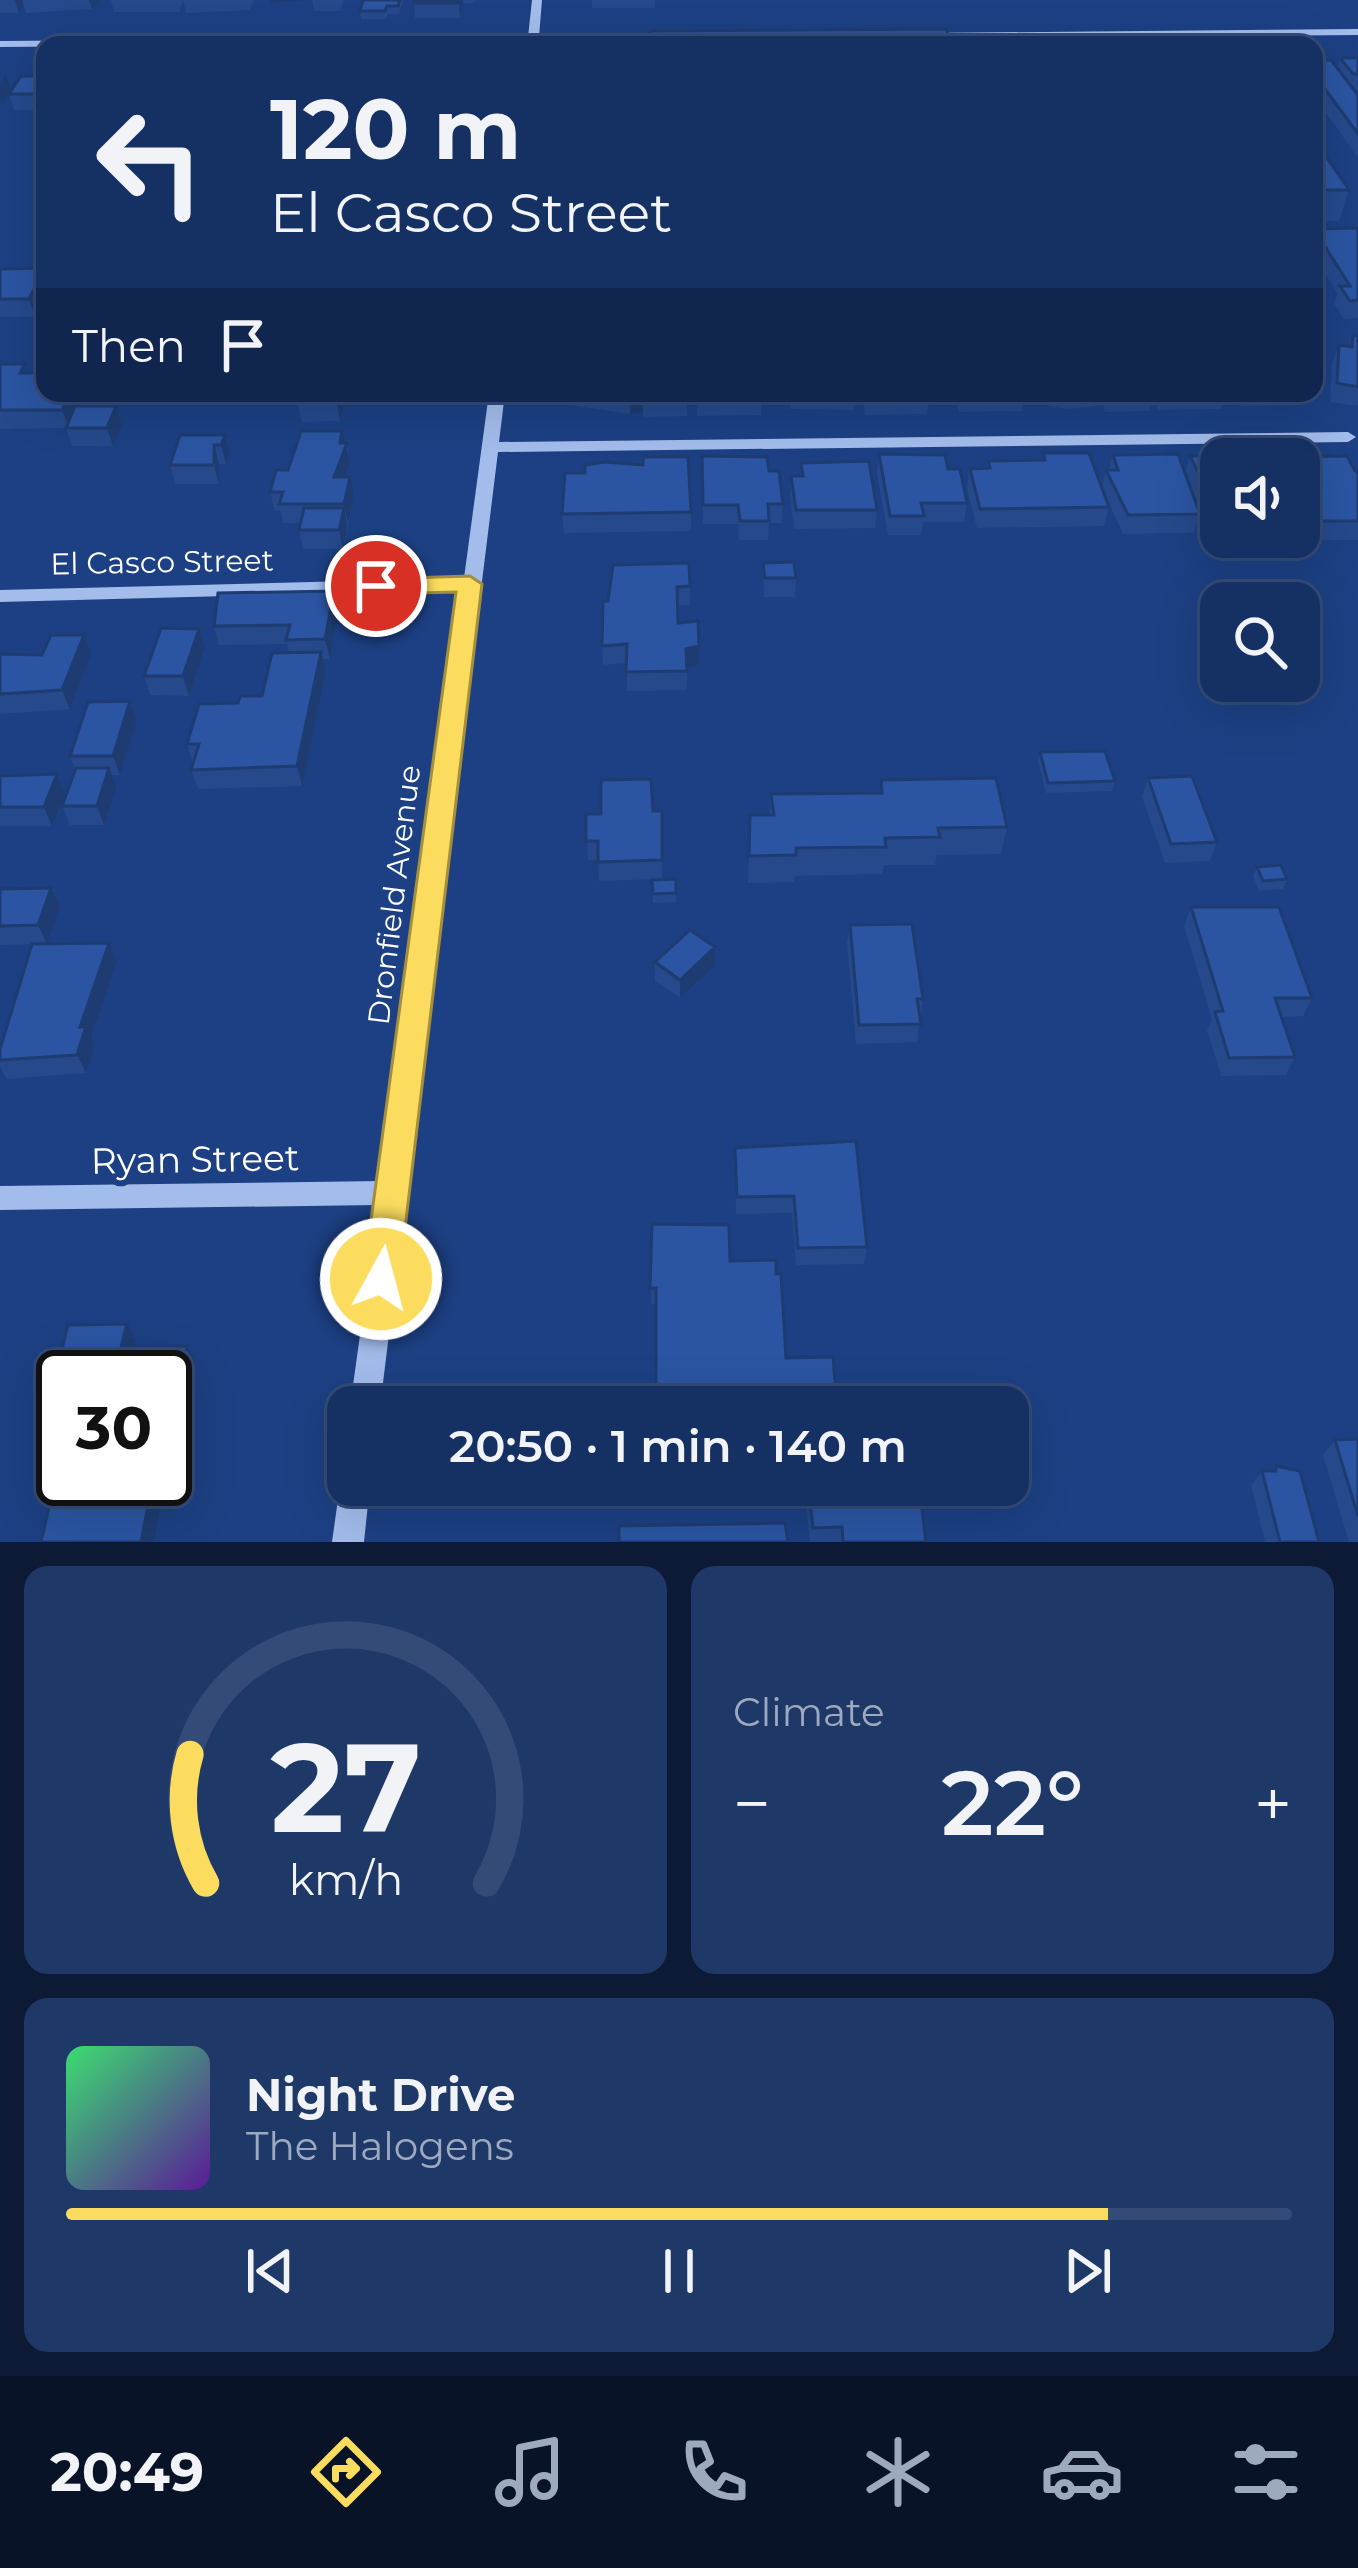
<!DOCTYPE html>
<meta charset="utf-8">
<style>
body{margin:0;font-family:Montserrat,sans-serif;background:#1e3868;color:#f1f3f6;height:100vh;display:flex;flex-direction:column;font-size:45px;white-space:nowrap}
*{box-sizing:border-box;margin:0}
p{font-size:39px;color:#9da9be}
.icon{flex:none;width:66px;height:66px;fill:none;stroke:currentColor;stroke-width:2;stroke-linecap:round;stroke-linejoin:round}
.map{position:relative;height:1542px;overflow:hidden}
.sheet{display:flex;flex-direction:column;gap:24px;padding:24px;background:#0c1a36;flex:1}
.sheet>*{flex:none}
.hud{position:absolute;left:36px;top:36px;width:1287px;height:366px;border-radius:24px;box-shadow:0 12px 48px #0002,0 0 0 3px #344b77;background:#153062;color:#f1f3f6;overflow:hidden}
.tools{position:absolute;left:1200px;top:438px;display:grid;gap:24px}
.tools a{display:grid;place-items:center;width:120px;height:120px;border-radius:24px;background:#153062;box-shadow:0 12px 48px #0002,0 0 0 3px #344b77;font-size:60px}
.speed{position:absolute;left:36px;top:1350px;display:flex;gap:24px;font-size:60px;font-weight:700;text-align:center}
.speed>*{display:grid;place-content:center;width:156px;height:156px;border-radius:50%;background:#153062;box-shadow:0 12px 48px #0002,0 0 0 3px #344b77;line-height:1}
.speed .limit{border:6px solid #111;border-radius:18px;background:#fff;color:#111}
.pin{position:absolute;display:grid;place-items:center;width:102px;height:102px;color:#fff;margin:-51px;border:6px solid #fff;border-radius:50%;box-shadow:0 3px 12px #0007}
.me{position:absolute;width:132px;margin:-66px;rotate:7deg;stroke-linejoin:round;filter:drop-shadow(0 0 9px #0008)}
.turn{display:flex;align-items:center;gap:42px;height:252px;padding:0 36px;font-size:54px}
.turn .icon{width:156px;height:156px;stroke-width:2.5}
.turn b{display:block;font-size:84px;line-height:102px}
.then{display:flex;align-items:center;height:114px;padding:0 36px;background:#0003;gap:24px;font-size:45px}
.big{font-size:90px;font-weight:600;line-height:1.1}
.sheet .widget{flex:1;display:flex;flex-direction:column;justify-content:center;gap:18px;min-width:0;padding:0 42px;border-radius:24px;background:#1e3868}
.sheet .dial{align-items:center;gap:0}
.dial svg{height:312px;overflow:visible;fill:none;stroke:#344b77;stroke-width:7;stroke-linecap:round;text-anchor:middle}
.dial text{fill:#f1f3f6;stroke:none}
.song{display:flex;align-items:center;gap:36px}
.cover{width:144px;height:144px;border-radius:18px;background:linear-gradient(135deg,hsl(140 70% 55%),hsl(270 70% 35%))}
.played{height:12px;border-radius:6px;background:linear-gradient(90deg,#fbdc5f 85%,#344b77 85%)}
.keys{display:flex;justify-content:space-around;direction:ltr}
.heat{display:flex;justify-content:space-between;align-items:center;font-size:66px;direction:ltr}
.sheet .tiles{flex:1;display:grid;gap:24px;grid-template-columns:1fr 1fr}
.widget:last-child{grid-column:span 2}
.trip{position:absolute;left:327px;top:1386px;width:702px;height:120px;border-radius:24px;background:#153062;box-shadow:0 12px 48px #0002,0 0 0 3px #344b77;font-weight:600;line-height:120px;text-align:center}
.menu{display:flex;height:192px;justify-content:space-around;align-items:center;background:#081327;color:#9da9be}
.menu .icon{width:84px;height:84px}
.menu .current{color:#fbdc5f}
.menu b{font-size:54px;color:#f1f3f6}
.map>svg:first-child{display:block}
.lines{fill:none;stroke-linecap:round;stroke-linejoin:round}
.minor{fill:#a2bceb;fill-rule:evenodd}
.wall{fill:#25498b}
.shaded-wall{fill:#1e3c71}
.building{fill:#2b55a2;stroke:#1e3c71;stroke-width:3;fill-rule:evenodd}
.route{fill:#fbdc5f;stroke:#a38f3e;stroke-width:3}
.labels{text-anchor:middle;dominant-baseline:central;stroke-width:12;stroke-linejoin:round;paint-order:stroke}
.street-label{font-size:30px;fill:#fff;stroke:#1c4083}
.near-street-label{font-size:36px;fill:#fff;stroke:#1c4083}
</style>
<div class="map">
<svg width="1358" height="1542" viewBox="0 0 1358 1542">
<rect width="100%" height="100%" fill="#1c4083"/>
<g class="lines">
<path class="minor" d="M532 0H542L539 37 679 36 685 39 679 42 0 47V41L528 37Z
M1358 29V35L921 39 915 36 921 33Z
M489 393H505L499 442 1348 432 1356 437 1348 442 498 452 380 1407H350L378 1205 0 1210V1186L381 1181 462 590 0 602V590L464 578Z
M348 1473V1485H370L364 1542H332L340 1485Z"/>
</g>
<path class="wall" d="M0 0H100L92 9 26 13 24 7 19 13H0Z
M111 0H183L179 12H114Z
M183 0H254L249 10 186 13Z
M312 0H344L340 11H314Z
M363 0H403L399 14H388L386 19H361L360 11Z
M414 0H476L475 3H463L460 18H415Z
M592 0H655V8H592Z
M1340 58H1358V90H1354L1358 95V158L1314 96V60L1337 68Z
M45 76V110H14L9 94Z
M1314 114 1321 124 1315 140 1349 190 1339 221H1314Z
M1358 228V318L1344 319 1334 304 1337 293 1314 255V229Z
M45 268 35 317H0V269Z
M1353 335 1358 336V406L1330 402 1332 363 1339 345 1348 347Z
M0 364 28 373 45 393H85L79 406H116L122 425 113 446H72L66 428 0 429Z
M295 393H347L340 421 302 422Z
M570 393H687V416L643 417V411L630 414 571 405Z
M696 393H770L769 403H761V415L697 416Z
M779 393H856L854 410 791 409 790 397H780Z
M861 393H937L936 401H929L927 414 865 415Z
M945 393H1025L1022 411 959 412 955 399H946Z
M1026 393H1226L1221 409 1158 410 1153 397 1149 411 1105 412 1103 405 1069 409 1049 406 1047 400H1029Z
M1235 393H1306L1302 405 1240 406Z
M225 435 230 453 226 464H219V484H175L170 465Z
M344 443H347L350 461 344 477 354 496 343 549H303L299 530 301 523H283L280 510 275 511 270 492 288 470Z
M1043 453 1102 488 1106 470H1109L1113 455 1185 474 1190 456 1221 459V537H1281L1280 539 1216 540 1188 481 1200 514 1194 533 1123 534 1103 491 1109 507 1104 526 977 528 967 488 970 469H986L988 461 1042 460Z
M879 454 948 469 967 503 964 522H923L921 535H888L877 473Z
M1347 456 1355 471H1358V540H1310L1299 520V459H1280V457Z
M702 457 769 471 783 504 782 523H769L768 540H739L738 524H703Z
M801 463 877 510 875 528 794 529 790 495 791 476H800Z
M585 473 691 512V531L564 533 562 514Z
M689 563 690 605 678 606V623L698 665 687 668V690L627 691V663L603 665 602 646 608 601Z
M763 563 796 578 795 597H764Z
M334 591 338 610 330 659H323L326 671 302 786 198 789 191 770 193 763 187 744 238 703 262 696 289 652 287 644 219 645 214 626Z
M199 629 205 648 189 696 150 695 144 676Z
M0 654 42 655 91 654 70 709 0 714Z
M130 701 137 720 120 775H112L117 787 104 825H70L62 806 75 770 70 756Z
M1040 752 1115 781 1112 791 1046 793 1038 762Z
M57 774 65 793 52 826H0V776Z
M1148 778 1217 842 1210 861 1165 863 1142 797Z
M881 780 1007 827 1001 854 937 855 935 865H884L882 874 795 876 794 882 748 883 750 815H770L771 794 879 793Z
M653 811H662V879L599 881 598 860H588L586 814Z
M1257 867 1287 879 1283 889 1259 891 1253 876Z
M676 879V902L653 903 652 880Z
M51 888 60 907 47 944 0 945V889Z
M1191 907 1312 998 1303 1016 1282 1017 1295 1057 1286 1075 1221 1076 1207 1030 1212 1019 1184 926Z
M850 925 923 999 917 1042 856 1044 847 944Z
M117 962 91 1037 95 1045 86 1073 7 1079 0 1067V1049Z
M655 962 714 966 680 998 655 981Z
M735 1148 867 1247 864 1264 796 1265 792 1213 736 1214Z
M652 1224 730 1261 776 1274 786 1358 837 1407 656 1304H651Z
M136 1341 135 1347 196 1362 188 1407 193 1417 178 1504H161L154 1542H41L58 1471H46L35 1456Z
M1358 1439V1542H1349L1323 1455 1335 1440Z
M1276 1466 1319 1542H1265L1251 1485 1262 1471H1273Z
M804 1485H919L926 1542H810Z"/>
<path class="shaded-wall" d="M15 0H22L24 7 19 13Z
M89 0H100L92 9Z
M270 0H308L271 3Z
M459 0H463V3L460 18Z
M6 75 11 91 1 106 0 84Z
M45 270V298L35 317 29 299Z
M70 393H85L69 428 62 410Z
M339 393H347L340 421 337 403Z
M643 393V411L630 414 629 396Z
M116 406 122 425 113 446 107 428Z
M342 431 350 461 338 496 334 477Z
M225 435 230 453 226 464 221 445Z
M214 445 219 464V484L214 465Z
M350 477 354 496 348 523 344 504Z
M344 508 347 526 343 549 339 530Z
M334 591 338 610 330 659 325 639Z
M199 629 205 648 189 696 183 676Z
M84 635 91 654 70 709 62 690Z
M699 646 698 665 686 668V649Z
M321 652 326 671 302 786 297 766Z
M130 701 137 720 120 775 113 756Z
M109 768 117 787 104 825 97 806Z
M57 774 65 793 52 826 44 807Z
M51 888 60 907 47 944 38 925Z
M109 943 117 962 91 1037 95 1045 86 1073 77 1055 80 1027Z
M715 947 714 966 680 998V980Z
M127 1324 136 1341 131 1363 121 1347Z
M187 1346 196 1362 188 1407 193 1417 178 1504 168 1489 177 1402Z
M151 1490 161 1504 154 1542H141Z"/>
<path class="building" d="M363 0H400L398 6H387L385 11H360Z
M414 0H459L458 3H414Z
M946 29 949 37 1004 36 1007 44 1110 42 1112 45H651V31Z
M1242 35 1249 45H1151L1148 38Z
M1340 58H1358V74H1353Z
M1314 60H1331L1358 95V134L1314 74Z
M21 76H45V94H9Z
M1314 139 1349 190H1314Z
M1358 228V300L1350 301 1340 286H1350L1314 229Z
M45 268 29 299H0V269Z
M1353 335 1358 336V387L1337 383 1339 345 1352 347Z
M0 364H25L20 373H45V393H70L62 410H0Z
M295 393H339L337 403H298L300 395H295Z
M643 393H687V398H643Z
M697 393H761L762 397H697Z
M867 393H929L930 396H867Z
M75 406H116L107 428H66Z
M301 431H342L340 443H347L334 477H350L344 504H279L283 492H270L276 470H288Z
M180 435H225L221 445H214V465H170Z
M1043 453H1089L1109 507 980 509 970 469 990 468 988 461 1045 460Z
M879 454 945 455 948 469H960L967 503H921L924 516H890Z
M1178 454 1200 514 1128 515 1106 470H1118L1113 455Z
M702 456 767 457 769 471H779L783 504H768L769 521H740L738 505H703Z
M1190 456H1257L1258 459H1221V518Z
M1347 456 1355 471H1358V521H1317L1299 490V459H1281L1280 457Z
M643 457H688L691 512 562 514 565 473H585V465L605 462 643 465Z
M869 461 877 510H796L791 476H803L801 463Z
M304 508H344L339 530H299Z
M794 562 796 578H765L763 563Z
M689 563 690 586 677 587 678 623 698 621 699 646 686 649 687 671 626 672 627 644 602 646 603 601H608L613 565Z
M334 591 325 639 286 640 290 625 214 626 218 593Z
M161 628 199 629 183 676H144Z
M51 635H84L62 690 0 694V654L42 655Z
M321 652 297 766 191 770 199 744H187L199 704 238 703 240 696H262L272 653Z
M130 701 113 756H70L88 702Z
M1105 751 1115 781 1048 783 1040 752Z
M76 768H109L97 806H62Z
M57 774 44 807H0V776Z
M1192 776 1217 842 1171 844 1148 778Z
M996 778 1007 827 938 828 940 837 885 838 886 847 796 848V855L749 856 750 815H774L771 794 882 793 881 780Z
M651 779 653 811H662V860L598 862V841H586V814H601V780Z
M1281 865 1287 879 1263 881 1257 867Z
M676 879V893L653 894 652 880Z
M51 888 38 925 0 926V889Z
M1191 907H1279L1312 998H1275L1295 1057 1229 1058 1215 1012 1223 1011Z
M912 924 923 999H917L921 1024 859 1025 850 925Z
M690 930 715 947 680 980 655 962Z
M109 943 80 1027 86 1026 77 1055 0 1060V1049L32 944Z
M856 1141 867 1247 798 1248 794 1196 737 1197 735 1148Z
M652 1224 729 1225 730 1261 776 1260V1274H781L786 1358 833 1357 837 1407H656V1288H650Z
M127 1324 121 1347 187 1346 177 1402H185L168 1489 151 1490 141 1542H41L61 1456H35L68 1325ZM63 1377H165V1479H63Z
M1358 1439V1516L1335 1440Z
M1276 1466 1300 1471 1319 1542H1280L1262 1471H1276Z
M808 1485H919L926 1542H843L842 1527 813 1528Z
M785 1523 788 1542H619V1526Z"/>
<path class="route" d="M470 576 482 584 399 1279 394 1291 381 1296 368 1291 363 1279 456 592 376 594 364 586 376 579Z"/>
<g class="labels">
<g class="street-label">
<text transform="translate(162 562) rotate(-1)">El Casco Street</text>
<text transform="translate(394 895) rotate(-83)">Dronfield Avenue</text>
</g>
<g class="near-street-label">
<text transform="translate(195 1159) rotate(-1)">Ryan Street</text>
</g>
</g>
</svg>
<div class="tools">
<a><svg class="icon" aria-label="sound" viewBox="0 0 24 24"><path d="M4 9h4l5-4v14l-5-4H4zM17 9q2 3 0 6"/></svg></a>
<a><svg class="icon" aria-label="search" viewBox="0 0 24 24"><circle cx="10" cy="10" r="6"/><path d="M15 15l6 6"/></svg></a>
</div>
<div class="speed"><div class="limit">30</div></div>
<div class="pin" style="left:376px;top:586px;background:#d93025"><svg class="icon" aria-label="arrive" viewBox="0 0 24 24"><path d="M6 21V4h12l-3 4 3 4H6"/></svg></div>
<svg class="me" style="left:381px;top:1279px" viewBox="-20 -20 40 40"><circle r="17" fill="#fbdc5f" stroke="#fff" stroke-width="3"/><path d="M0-11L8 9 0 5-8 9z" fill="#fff"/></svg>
<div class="trip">20:50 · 1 min · 140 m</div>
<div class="hud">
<div class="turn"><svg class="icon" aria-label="left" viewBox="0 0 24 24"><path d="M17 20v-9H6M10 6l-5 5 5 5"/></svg><div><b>120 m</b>El Casco Street</div></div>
<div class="then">Then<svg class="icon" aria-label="arrive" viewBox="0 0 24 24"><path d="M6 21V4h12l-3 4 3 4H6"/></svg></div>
</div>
</div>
<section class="sheet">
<div class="tiles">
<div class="widget dial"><svg viewBox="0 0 100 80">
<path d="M14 69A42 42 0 1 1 86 69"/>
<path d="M14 69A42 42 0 0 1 10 36" stroke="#fbdc5f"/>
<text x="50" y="56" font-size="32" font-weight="700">27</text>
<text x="50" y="72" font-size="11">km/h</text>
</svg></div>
<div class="widget"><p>Climate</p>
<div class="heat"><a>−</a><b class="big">22°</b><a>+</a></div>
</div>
<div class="widget">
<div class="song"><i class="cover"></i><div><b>Night Drive</b><p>The Halogens</p></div></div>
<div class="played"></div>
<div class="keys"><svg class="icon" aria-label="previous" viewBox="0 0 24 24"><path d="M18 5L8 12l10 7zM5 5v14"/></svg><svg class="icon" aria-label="pause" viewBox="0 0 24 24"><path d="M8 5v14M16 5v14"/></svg><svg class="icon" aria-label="next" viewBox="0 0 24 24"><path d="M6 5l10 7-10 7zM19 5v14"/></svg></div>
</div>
</div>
</section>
<nav class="menu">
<b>20:49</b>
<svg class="icon current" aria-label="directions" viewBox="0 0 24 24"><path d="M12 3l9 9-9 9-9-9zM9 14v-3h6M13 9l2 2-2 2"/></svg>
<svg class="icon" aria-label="music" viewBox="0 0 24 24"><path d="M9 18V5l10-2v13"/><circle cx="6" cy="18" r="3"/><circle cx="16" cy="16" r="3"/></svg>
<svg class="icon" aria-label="phone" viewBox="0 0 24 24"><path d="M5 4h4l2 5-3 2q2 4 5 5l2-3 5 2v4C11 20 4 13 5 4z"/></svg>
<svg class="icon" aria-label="climate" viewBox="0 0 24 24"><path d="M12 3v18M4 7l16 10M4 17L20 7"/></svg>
<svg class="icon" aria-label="car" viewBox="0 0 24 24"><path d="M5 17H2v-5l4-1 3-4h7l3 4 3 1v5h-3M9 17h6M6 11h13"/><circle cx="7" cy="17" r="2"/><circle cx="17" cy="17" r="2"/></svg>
<svg class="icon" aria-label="filters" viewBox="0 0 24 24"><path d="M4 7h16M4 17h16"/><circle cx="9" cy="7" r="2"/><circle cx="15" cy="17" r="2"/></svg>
</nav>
